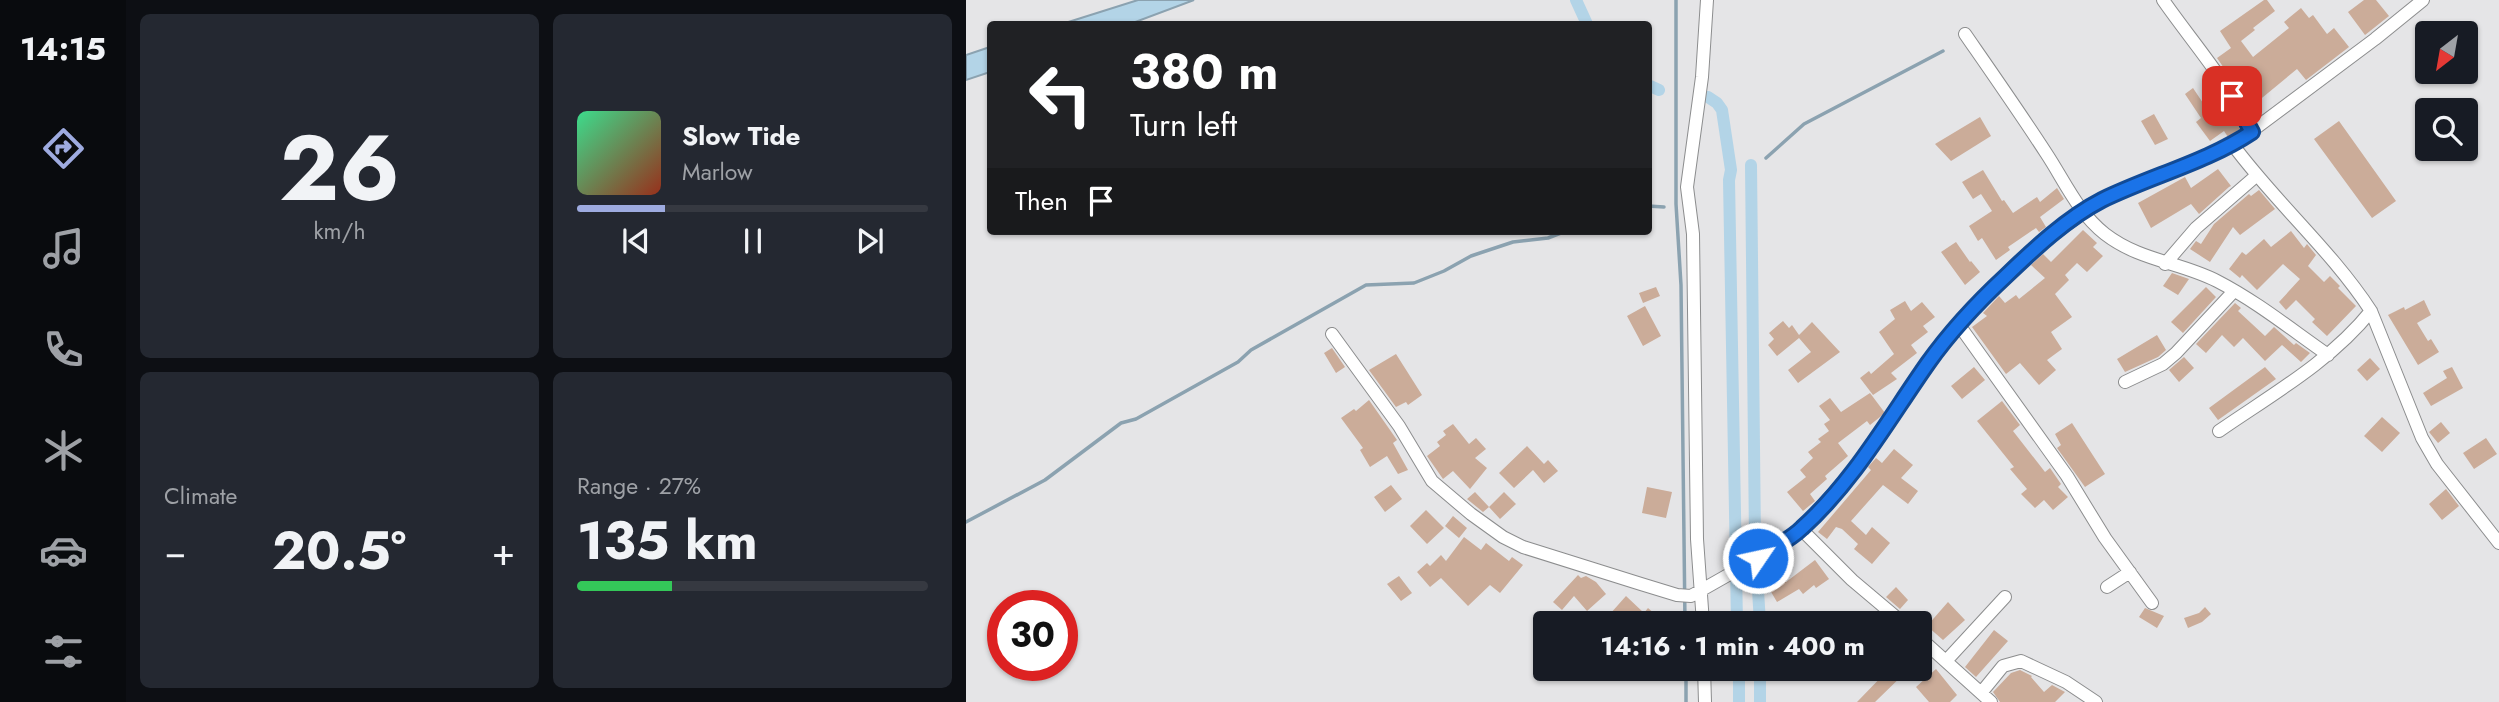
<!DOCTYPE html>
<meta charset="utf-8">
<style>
body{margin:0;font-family:Jost,sans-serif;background:#242831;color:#f1f3f6;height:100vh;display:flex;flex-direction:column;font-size:26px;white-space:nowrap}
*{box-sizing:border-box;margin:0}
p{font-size:23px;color:#9ea1a6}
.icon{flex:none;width:38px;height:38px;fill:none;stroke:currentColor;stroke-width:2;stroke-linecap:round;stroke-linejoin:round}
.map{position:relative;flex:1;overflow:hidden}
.side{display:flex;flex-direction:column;gap:14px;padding:14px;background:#0d0f14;width:840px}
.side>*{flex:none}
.top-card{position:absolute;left:21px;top:21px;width:665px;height:214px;border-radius:7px;box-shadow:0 2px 5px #0004;background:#202124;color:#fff;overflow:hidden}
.needle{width:46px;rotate:211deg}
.tools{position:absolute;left:1449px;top:21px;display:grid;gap:14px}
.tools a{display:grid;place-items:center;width:63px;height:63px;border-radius:7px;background:#171b24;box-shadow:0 2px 5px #0004;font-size:35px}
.speed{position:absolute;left:21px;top:590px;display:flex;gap:14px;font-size:35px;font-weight:700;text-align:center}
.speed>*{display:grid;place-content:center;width:91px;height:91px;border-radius:50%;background:#171b24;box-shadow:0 2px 5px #0004;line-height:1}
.speed .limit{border:10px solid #d22;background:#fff;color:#111}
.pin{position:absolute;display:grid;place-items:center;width:60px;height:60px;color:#fff;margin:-30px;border-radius:14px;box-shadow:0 4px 10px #0006}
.me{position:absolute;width:77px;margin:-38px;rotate:56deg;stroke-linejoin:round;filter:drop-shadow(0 0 5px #0008)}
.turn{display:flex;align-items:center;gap:24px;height:147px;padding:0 28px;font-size:32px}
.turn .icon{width:91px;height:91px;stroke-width:2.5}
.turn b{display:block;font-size:49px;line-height:60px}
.then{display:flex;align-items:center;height:66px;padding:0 28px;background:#0003;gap:14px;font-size:26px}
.big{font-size:52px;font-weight:700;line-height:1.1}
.side .widget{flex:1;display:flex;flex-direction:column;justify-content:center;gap:10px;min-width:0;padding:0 24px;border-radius:10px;background:#242831}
.side .dial{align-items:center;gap:0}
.dial b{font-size:91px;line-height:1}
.song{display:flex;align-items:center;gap:21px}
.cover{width:84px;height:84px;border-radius:10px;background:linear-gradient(135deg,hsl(150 70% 55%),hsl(10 70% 35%))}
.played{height:7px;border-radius:4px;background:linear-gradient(90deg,#9eabe0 25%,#363941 25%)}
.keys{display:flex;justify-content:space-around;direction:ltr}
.heat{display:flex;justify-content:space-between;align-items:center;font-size:38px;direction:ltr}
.charge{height:10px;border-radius:5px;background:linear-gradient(90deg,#34c759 27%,#363941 0)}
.side .tiles{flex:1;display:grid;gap:14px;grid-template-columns:repeat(2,1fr)}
.trip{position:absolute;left:567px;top:611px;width:399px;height:70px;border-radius:7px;background:#171b24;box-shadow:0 2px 5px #0004;font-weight:700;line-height:70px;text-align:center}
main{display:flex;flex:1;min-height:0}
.menu{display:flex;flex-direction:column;width:126px;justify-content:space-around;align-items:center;background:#090b0e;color:#9ea1a6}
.menu .icon{width:49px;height:49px}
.menu .selected{color:#9eabe0}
.menu b{font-size:32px;color:#f1f3f6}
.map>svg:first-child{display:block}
.water{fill:#b3d4e7;stroke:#8ba2b0;stroke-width:2}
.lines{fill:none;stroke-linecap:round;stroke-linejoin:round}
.stream{stroke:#8ba2b0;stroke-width:3.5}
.canal{stroke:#b3d4e7;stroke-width:12}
.building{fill:#cbac99}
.minor-casing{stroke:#8c8d8e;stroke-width:14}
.minor{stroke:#fff;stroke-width:12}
.route-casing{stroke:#114b97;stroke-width:18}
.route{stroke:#1a73e8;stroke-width:12}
</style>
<main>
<nav class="menu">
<b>14:15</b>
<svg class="icon selected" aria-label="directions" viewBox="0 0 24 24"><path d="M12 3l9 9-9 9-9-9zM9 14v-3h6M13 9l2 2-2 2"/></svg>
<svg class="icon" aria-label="music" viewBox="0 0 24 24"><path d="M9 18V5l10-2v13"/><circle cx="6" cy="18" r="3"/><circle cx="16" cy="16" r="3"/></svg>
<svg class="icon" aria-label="phone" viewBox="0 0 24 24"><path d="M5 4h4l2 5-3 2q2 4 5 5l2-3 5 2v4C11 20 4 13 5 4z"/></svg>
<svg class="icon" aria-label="climate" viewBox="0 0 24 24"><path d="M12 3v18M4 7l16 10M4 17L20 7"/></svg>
<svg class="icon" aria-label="car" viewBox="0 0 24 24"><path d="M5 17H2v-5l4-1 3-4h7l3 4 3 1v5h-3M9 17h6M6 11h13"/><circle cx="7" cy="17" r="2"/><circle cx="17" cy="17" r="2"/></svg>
<svg class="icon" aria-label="filters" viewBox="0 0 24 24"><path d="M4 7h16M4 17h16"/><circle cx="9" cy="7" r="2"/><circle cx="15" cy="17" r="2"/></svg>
</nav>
<section class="side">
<div class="tiles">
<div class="widget dial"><b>26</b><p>km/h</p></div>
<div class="widget">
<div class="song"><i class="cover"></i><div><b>Slow Tide</b><p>Marlow</p></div></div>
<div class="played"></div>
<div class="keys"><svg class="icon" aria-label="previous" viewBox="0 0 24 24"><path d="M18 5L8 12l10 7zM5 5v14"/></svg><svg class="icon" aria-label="pause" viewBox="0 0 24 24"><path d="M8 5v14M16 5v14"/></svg><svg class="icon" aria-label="next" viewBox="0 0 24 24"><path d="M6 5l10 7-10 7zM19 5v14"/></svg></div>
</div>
<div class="widget"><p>Climate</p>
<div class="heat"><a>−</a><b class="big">20.5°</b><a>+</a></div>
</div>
<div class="widget"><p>Range · 27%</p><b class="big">135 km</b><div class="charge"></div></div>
</div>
</section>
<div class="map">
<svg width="1533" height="702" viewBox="0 0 1533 702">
<rect width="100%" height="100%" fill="#e5e5e7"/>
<path class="water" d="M172 0H228L164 24H96Z
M24 47V72L0 80V55Z"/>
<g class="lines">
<path class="stream" d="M710 0V204L715 285 719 623
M800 158 838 124 977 51
M682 206 698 207
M0 522 79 480 155 423 170 419 272 362 285 350 400 285 448 283 478 271 505 256 547 242 582 238 600 231
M720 668V702"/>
<path class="canal" d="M610 0 621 24
M682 85 693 90
M742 97 751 103 756 110 765 170 763 180 771 623
M785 165 789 541 794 623
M773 668V702
M794 668V702"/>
</g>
<path class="building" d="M1298 0H1301L1309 11 1287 28 1289 30 1275 41 1287 57 1323 28 1318 22 1335 8 1343 18 1347 15 1361 34 1368 28 1383 47 1340 80 1331 69 1285 107 1251 58 1265 48 1254 31Z
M1398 0H1410L1423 16 1399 35 1382 12Z
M1227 88 1241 109 1255 100 1274 129 1262 137 1258 131 1244 141 1230 122 1235 118 1219 94Z
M1188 114 1202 139 1189 145 1175 121Z
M1014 117 1025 136 985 161 969 144Z
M1373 121 1430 201 1406 218 1348 139Z
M1252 169 1265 186 1263 187 1233 214 1225 204 1185 228 1172 203 1219 177 1225 188Z
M1017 170 1036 201 1038 200 1047 213 1071 197 1074 202 1091 188 1098 199 1074 217 1080 227 1073 232 1070 228 1042 247 1044 250 1030 260 1016 238 1012 241 1003 226 1026 211 1015 194 1007 199 996 182Z
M1293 190 1309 209 1274 235 1267 227 1244 262 1224 249 1230 241 1235 244 1248 224 1283 194 1285 196Z
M1117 230 1131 243 1127 247 1137 256 1121 272 1111 263 1099 275 1103 280 1089 294 1106 317 1085 332 1096 349 1081 360 1090 370 1073 385 1054 363 1040 374 1006 327 1021 316 1017 313 1033 296 1039 303 1050 295 1053 299 1079 278 1065 265 1077 254 1085 262Z
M1325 231 1338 248 1341 244 1350 255 1342 266 1358 282 1364 276 1374 286 1372 288 1390 306 1361 336 1346 322 1349 319 1330 300 1320 310 1313 302 1334 279 1317 264 1291 290 1276 275 1274 278 1263 269 1276 252 1280 255 1298 239 1305 247Z
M990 242 1004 262 1005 261 1014 272 999 285 975 252Z
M1206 273 1223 279 1212 295 1197 286Z
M690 287 694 296 677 303 673 293Z
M1240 287 1250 297 1217 333 1205 322Z
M1458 300 1465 315 1451 323 1462 341 1465 339 1473 352 1452 365 1422 315 1438 307 1439 310Z
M939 301 945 311 956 302 969 317 957 326 962 332 945 345 951 353 925 373 931 379 907 395 894 378 903 371 905 374 928 354 913 332 929 319 924 310Z
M1269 303 1275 308 1272 311 1299 336 1308 327 1328 345 1330 343 1344 353 1335 362 1316 345 1299 361 1277 338 1268 347 1256 335 1240 353 1230 344Z
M679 306 695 336 677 346 661 316Z
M817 321 823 328 826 325 833 335 846 322 874 352 832 383 822 370 845 352 833 338 811 356 802 345 808 339 803 333Z
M1191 335 1200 350 1192 357 1159 372 1151 359Z
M366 348 379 367 370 373 358 353Z
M430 354 456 395 442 405 440 402 430 407 403 370Z
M1218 357 1228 368 1213 382 1203 370Z
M1404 358 1414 369 1401 381 1391 370Z
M1008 367 1019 380 996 399 985 386Z
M1299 367 1310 379 1252 420 1243 408Z
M1486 367 1497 388 1465 406 1457 393 1481 378 1477 371Z
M904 393 919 413 904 425 901 421 872 443 882 456 859 476 861 479 844 494 849 501 837 511 821 492 840 477 834 470 847 458 842 452 855 442 852 439 863 431 858 424 864 420 853 406 864 398 875 412Z
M403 400 431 440 427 443 442 470 432 474 421 456 404 467 394 450 397 448 375 418 388 409 390 411Z
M1036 401 1054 425 1047 431 1079 472 1084 468 1095 484 1092 487 1102 497 1087 510 1078 500 1069 508 1055 494 1061 489 1044 469 1048 467 1011 421Z
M1416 417 1434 433 1416 452 1398 436Z
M1475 422 1484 433 1472 443 1463 432Z
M1106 423 1139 474 1119 487 1091 448 1095 445 1089 434Z
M487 424 503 444 510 438 520 449 509 458 521 468 504 489 487 471 477 479 461 456 474 446 471 442 480 435 477 431Z
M1520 438 1531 454 1508 469 1497 453Z
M561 446 578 464 582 460 592 471 578 483 567 470 548 488 533 473Z
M928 449 947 465 935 478 952 491 942 504 917 485 885 521 900 535 906 527 924 543 906 564 888 549 892 544 876 529 870 527 861 539 852 532 905 470 902 467 910 458 916 463Z
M425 485 436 499 419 512 408 497Z
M681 487 706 492 700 518 676 513Z
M1480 489 1493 506 1476 520 1463 504Z
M509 492 523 507 517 512 501 499Z
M538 492 550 504 534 519 523 507Z
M460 510 478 528 461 544 444 526Z
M487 516 501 528 493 538 479 526Z
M498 537 515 550 520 543 543 561 546 557 557 565 534 593 524 585 502 606 475 578 464 587 451 572 461 563 464 566 475 555 480 561Z
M849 560 863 579 850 588 848 585 837 594 833 589 811 602 798 580 813 571 820 582Z
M612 575 615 578 620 576 630 582 640 594 621 611 608 596 596 610 587 602Z
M433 576 446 593 435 601 421 584Z
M930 587 942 600 934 609 920 597Z
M660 596 678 613 682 608 699 623H636Z
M982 602 999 620 977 640 961 626Z
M1239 607 1245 614 1236 622 1222 628 1218 618 1233 613Z
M1179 608 1198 616 1191 628 1173 617Z
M1028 630 1042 641 1010 677 999 667Z
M924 668H944L909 702H891Z
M970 669 991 695 984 702H963L950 687Z
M1054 670 1066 676 1065 677 1078 692 1086 685 1099 692 1089 702H1034L1027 692 1045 673Z"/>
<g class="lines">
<defs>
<path id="minor" d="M1197 0C1227 43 1263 83 1286 132
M999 34C1026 73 1054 113 1080 153 1098 180 1112 213 1139 234 1174 261 1214 262 1251 281 1290 301 1326 330 1362 355
M1267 145C1310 203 1365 250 1405 311L1456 438 1471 464 1533 543
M1199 264 1230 228 1290 176
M993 325 1101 476 1139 538 1186 603
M366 334 433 426 466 481 505 514 537 537 557 547 675 584 711 595 725 596 792 558 835 529 884 475 915 435 963 361 993 325 1040 276 1078 241 1134 201 1187 177 1267 145 1409 39 1457 0
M1159 382 1197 364 1210 353 1268 291
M1253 431C1305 395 1364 362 1405 311
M835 529 886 580 937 623
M1141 587 1164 572
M737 623 731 539 727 234 721 187 736 77 741 0
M954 638 1025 702
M980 661 1039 597
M738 668 739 702
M1015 693 1037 666 1055 661 1100 682 1130 702"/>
</defs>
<use href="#minor" class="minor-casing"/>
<use href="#minor" class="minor"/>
</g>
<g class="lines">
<defs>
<path id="route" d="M792 558C806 548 824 540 836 528 888 481 922 420 962 363 984 332 1012 302 1040 276 1068 249 1101 218 1136 200 1185 176 1241 162 1286 132L1266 96"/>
</defs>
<use href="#route" class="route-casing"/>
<use href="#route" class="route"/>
</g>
</svg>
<div class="tools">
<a><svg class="needle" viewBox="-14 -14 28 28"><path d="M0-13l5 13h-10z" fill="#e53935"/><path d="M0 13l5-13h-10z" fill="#9ea1a6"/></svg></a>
<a><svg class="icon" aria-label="search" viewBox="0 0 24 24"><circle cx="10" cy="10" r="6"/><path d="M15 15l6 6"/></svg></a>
</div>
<div class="speed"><div class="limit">30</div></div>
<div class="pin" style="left:1266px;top:96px;background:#d93025"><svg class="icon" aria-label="arrive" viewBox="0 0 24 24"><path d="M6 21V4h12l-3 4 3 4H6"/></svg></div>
<svg class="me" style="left:792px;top:558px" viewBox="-20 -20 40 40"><circle r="17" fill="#1a73e8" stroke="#fff" stroke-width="3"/><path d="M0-11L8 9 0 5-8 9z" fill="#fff"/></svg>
<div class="trip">14:16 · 1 min · 400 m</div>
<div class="top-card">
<div class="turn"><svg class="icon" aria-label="left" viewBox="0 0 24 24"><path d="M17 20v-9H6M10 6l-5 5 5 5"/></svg><div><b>380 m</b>Turn left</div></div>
<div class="then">Then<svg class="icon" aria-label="arrive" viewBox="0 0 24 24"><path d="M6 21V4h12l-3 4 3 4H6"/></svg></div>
</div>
</div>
</main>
